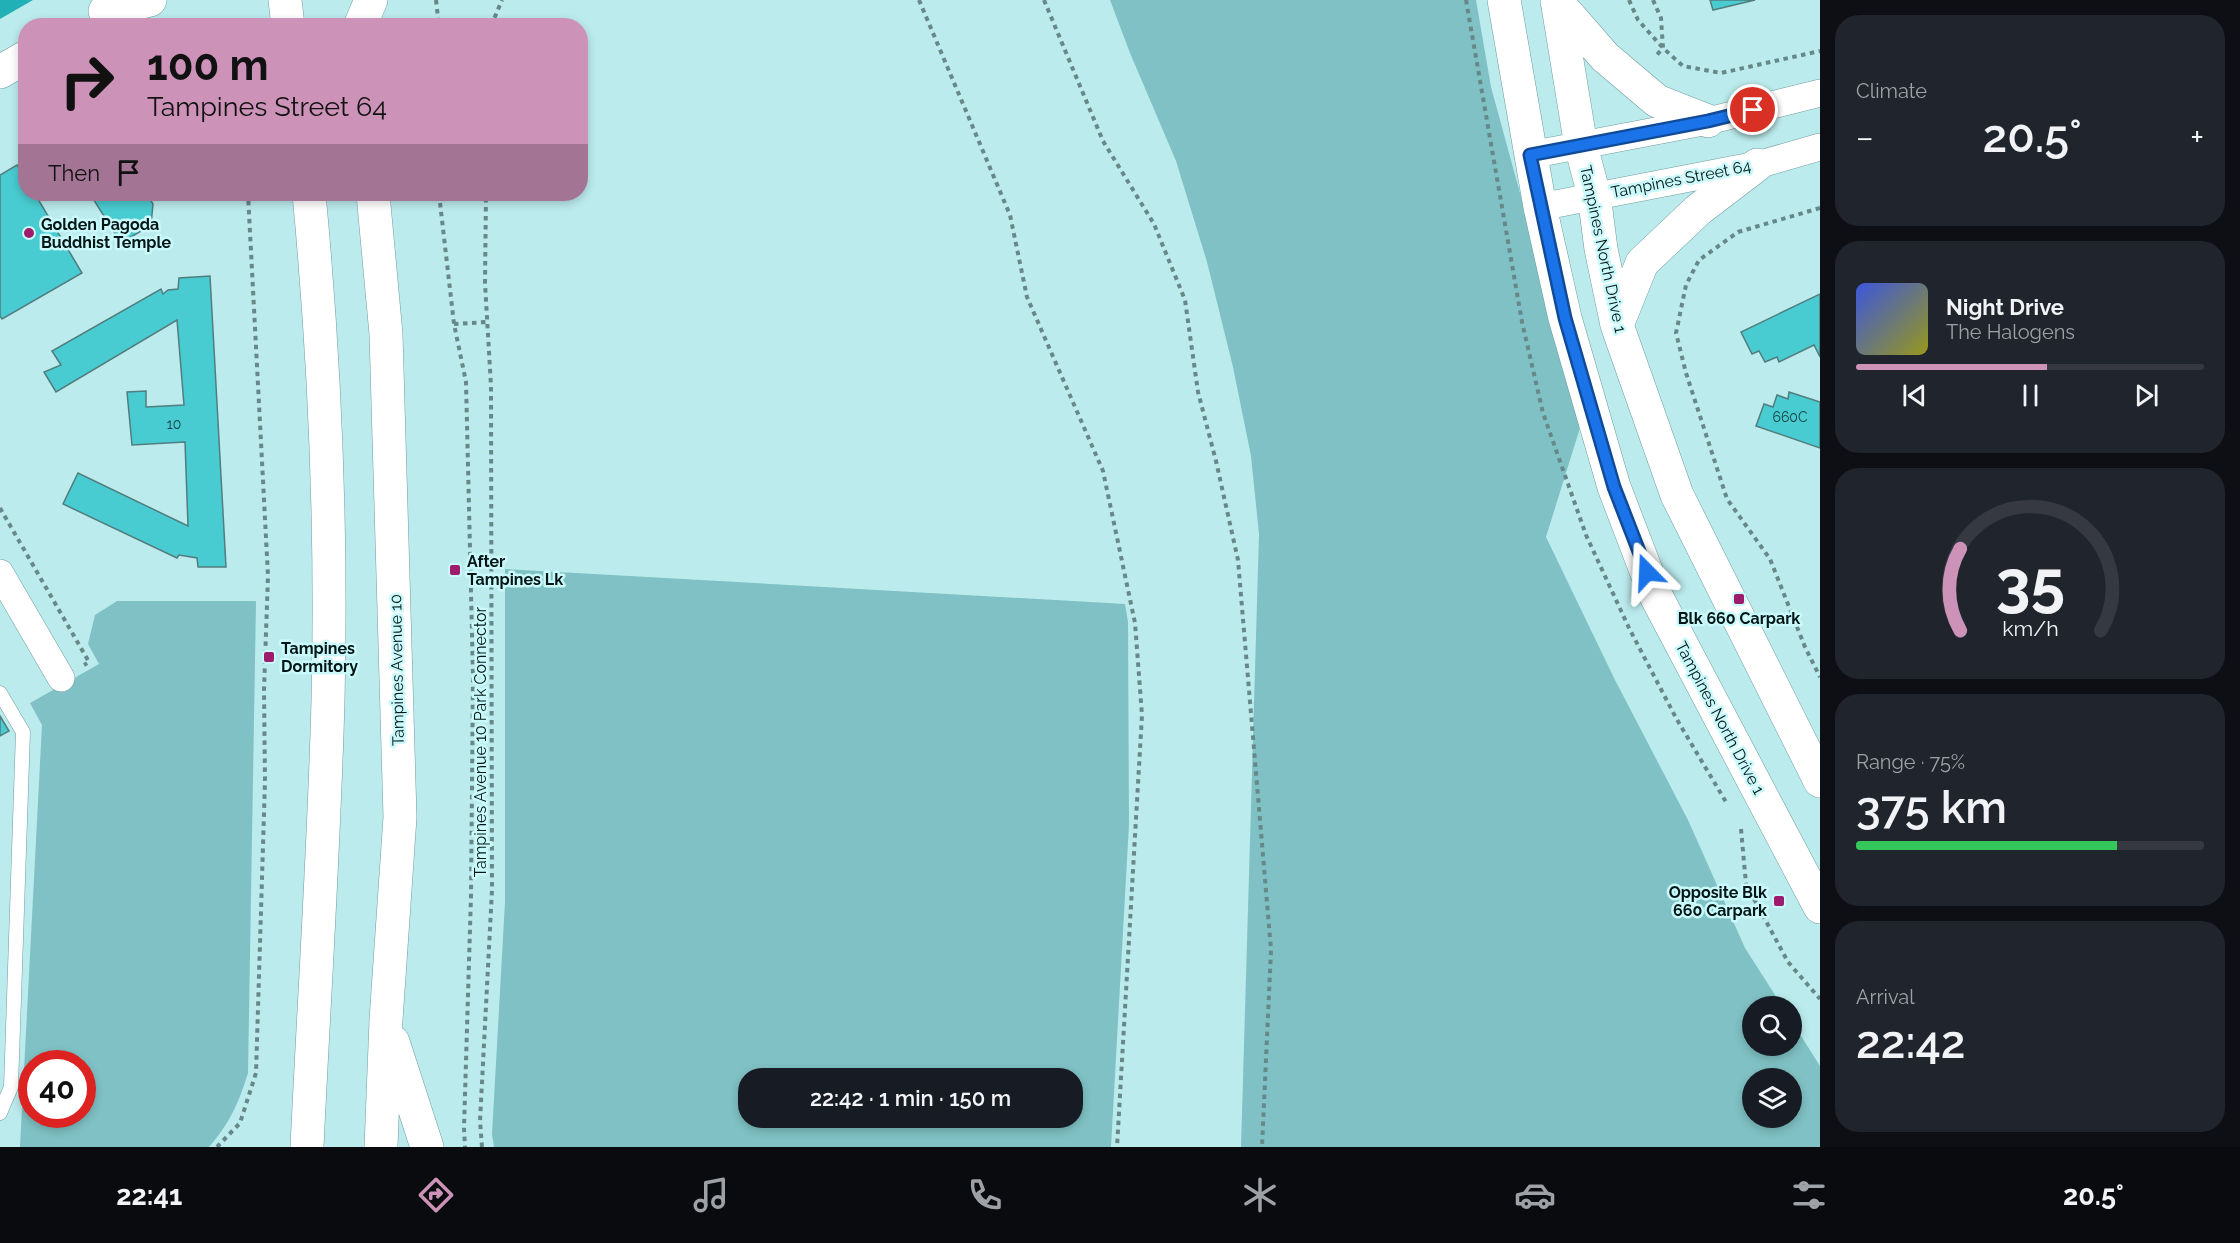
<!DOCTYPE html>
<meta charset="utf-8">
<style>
body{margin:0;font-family:Raleway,sans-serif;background:#20242c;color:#f1f3f6;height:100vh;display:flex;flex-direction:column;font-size:22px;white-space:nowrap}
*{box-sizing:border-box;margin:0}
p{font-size:20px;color:#9ea1a6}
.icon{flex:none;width:33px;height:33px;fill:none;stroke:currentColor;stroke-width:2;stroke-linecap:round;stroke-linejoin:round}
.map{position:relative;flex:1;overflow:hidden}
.side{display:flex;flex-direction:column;gap:15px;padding:15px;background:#0d0f14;width:420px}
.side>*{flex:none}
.top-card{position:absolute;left:18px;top:18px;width:570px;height:183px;border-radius:24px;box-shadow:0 3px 9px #0003;background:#cc92b8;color:#111;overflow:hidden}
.tools{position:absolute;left:1742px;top:996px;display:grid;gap:12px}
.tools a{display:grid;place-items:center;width:60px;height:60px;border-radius:50%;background:#171b24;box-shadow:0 3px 9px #0003;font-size:30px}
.speed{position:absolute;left:18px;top:1050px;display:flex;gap:12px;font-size:30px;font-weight:700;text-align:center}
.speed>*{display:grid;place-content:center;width:78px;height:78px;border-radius:50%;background:#171b24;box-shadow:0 3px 9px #0003;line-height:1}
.speed .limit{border:9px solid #d22;background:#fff;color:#111}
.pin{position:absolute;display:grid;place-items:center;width:51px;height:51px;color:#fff;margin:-26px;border:3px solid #fff;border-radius:50%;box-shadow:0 2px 6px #0007}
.me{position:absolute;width:66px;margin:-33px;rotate:339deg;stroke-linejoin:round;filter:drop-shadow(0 0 4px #0008)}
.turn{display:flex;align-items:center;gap:21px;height:126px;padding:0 30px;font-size:27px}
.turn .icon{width:78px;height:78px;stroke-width:2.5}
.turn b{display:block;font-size:42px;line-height:51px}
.then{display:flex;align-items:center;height:57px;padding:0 30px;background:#0003;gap:12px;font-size:22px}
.big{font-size:45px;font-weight:600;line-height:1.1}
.side .card{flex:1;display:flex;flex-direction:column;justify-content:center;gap:9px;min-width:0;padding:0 21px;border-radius:24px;background:#20242c}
.side .dial{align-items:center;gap:0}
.dial svg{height:156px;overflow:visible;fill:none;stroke:#363941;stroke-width:7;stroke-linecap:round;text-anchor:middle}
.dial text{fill:#f1f3f6;stroke:none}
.song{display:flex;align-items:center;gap:18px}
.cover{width:72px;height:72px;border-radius:9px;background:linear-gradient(135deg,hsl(230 70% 55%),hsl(60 70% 35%))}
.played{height:6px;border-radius:3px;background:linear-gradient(90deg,#cc92b8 55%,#363941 55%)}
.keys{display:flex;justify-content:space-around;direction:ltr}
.heat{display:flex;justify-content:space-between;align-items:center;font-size:33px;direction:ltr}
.charge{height:9px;border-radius:4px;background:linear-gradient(90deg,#34c759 75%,#363941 0)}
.trip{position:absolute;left:738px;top:1068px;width:345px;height:60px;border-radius:24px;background:#171b24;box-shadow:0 3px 9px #0003;font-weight:600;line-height:60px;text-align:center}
.dock{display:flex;height:96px;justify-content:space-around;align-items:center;background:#090b0e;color:#9ea1a6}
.dock .icon{width:42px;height:42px}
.dock .on{color:#cc92b8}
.dock b{font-size:27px;color:#f1f3f6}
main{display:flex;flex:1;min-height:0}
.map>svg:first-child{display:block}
.green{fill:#7fc1c4;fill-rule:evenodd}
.water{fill:#20b0b6}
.building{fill:#49ccd1;stroke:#517d7e;stroke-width:1.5}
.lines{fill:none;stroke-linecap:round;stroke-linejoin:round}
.service-casing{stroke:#709d9f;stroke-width:15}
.minor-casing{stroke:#709d9f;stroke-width:28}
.tertiary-casing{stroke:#709d9f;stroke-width:34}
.primary-casing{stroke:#709d9f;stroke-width:34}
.path{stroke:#678889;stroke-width:4;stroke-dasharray:4.5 4.5;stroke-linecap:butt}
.service{stroke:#fff;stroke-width:14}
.minor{stroke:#fff;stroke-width:27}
.tertiary{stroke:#fff;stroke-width:33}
.primary{stroke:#fff;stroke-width:33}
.route-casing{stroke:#114b97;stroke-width:15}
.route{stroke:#1a73e8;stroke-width:10}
.poi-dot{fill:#9f1c6c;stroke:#c9f9fa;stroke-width:2}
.labels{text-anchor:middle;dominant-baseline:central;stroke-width:5;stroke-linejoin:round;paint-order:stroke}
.number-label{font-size:14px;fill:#154345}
.street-label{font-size:16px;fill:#041516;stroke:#c9f9fa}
.poi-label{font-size:16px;font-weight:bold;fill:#041516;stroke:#c9f9fa;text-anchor:start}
</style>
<main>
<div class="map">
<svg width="1820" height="1147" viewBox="0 0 1820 1147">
<rect width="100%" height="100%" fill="#bcebed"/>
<path class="green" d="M1110 0H1476L1491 87 1550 303 1584 415 1546 537 1615 680 1688 820 1745 948 1782 1006H1752V1046H1791V1020L1820 1066V1147H1241L1259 534 1251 456 1233 367 1207 262 1176 161 1130 53ZM1752 1078H1791V1118H1752Z
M505 569 1125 604 1128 622 1129 824 1111 1147H494L492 1134 505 902ZM1072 1078V1118H748V1078Z
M117 601H256L248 1073C239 1102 230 1123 209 1147H20L42 725 30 703 99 664 88 644 95 615ZM32 1064H82V1114H32Z"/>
<path class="water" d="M0 0H33L0 19Z"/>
<path class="building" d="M1710 0H1755L1713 10Z
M17 165 26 178V194H35L82 273 2 319 0 316V175Z
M90 194H147L153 204 151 225 121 243Z
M210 276 226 567H198L197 558 179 555 177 558 63 504 78 473 188 526 185 442 132 445 127 392 146 391V407L184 405 177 320 56 392 44 372 61 365 52 351 161 289 163 294 168 290 178 289 179 278Z
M1820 294V357L1814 345 1779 362 1777 357 1765 362 1759 351 1752 354 1741 332Z
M1789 392 1820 402V448L1756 426 1764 404 1773 407 1777 395 1788 399Z
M0 716 9 731 0 736Z"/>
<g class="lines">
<defs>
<path id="service" d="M0 693 23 732 11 1087 0 1113"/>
<path id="minor" d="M1530 155 1708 121 1820 93
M1540 207 1757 165 1820 147
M0 573 61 678"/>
<path id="tertiary" d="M1504 0 1540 207 1565 318 1614 487 1655 594 1820 907
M1557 0 1581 146 1594 195 1601 249 1617 325 1677 495 1820 781
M1557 2 1605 57 1657 101 1708 121
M105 11 150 0
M0 72 26 57
M1617 325 1642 263 1698 210 1757 165"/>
<path id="primary" d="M285 0 288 26
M360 26 371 0
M373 194 386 334 400 817 386 1020 381 1147
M393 1042 427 1147
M307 1147C314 999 324 850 328 701 332 532 325 362 309 194"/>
</defs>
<use href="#service" class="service-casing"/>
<use href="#minor" class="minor-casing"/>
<use href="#tertiary" class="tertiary-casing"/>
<use href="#primary" class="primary-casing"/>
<path class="path" d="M436 0 439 26
M919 0 1010 215 1027 297 1103 471 1135 623 1142 715 1117 1147
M1044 0 1103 141 1154 224 1185 300 1198 392 1216 461 1238 560 1271 950 1262 1147
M1466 0 1522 322 1543 413 1586 535 1629 628 1676 718 1726 802
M1629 0 1638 20 1663 48 1683 66 1721 73 1820 51
M1653 0 1661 18 1663 48 1655 57
M491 26 502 0
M439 194 454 324 466 382 473 676 471 895 464 1128 465 1147
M1820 208 1738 232 1699 260 1686 285 1676 333 1686 373 1727 499 1770 559 1805 647 1820 677
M454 324 487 322
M0 508 89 662 84 665
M1741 829 1746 884 1788 962 1820 999
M217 1147 240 1123 256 1073 265 781 264 690 268 576 248 194
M482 1147 480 1121 492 890 491 386 485 283 486 194"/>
<use href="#service" class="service"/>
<use href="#minor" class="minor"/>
<use href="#tertiary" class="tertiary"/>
<use href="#primary" class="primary"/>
</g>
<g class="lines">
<defs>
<path id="route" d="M1647 572 1614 487 1565 318 1530 155 1708 121 1753 110"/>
</defs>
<use href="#route" class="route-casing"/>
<use href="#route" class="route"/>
</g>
<g class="poi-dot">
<circle cx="29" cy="233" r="6"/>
<rect x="449" y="564" width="12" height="12" rx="3"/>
<rect x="1733" y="593" width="12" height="12" rx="3"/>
<rect x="263" y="651" width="12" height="12" rx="3"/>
<rect x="1773" y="895" width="12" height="12" rx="3"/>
</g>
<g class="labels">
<g class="number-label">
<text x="1790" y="417">660C</text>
<text x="174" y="424">10</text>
</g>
<g class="street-label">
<text transform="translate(1681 179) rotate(-11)">Tampines Street 64</text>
<text transform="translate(1603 249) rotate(78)">Tampines North Drive 1</text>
<text transform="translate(397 670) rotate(-91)">Tampines Avenue 10</text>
<text transform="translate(1720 718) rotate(62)">Tampines North Drive 1</text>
<text transform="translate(480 742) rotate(-90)">Tampines Avenue 10 Park Connector</text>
</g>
<g class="poi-label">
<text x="41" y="224">Golden Pagoda<tspan x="41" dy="18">Buddhist Temple</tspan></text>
<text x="467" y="561">After<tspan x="467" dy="18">Tampines Lk</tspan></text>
<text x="1739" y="618" text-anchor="middle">Blk 660 Carpark</text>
<text x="281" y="648">Tampines<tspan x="281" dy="18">Dormitory</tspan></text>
<text x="1767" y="892" text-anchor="end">Opposite Blk<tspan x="1767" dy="18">660 Carpark</tspan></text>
</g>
</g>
</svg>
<div class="tools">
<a><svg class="icon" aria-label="search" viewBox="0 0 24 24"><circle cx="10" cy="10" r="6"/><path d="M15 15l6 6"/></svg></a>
<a><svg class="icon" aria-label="layers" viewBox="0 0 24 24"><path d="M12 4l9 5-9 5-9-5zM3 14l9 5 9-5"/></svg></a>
</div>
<div class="speed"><div class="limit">40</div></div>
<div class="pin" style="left:1753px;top:110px;background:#d93025"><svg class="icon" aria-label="arrive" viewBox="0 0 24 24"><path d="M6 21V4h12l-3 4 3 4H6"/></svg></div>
<svg class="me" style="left:1647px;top:572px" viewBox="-20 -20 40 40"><path d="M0-17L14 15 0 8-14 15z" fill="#1a73e8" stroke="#fff" stroke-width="4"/></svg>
<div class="trip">22:42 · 1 min · 150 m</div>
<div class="top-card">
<div class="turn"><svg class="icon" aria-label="right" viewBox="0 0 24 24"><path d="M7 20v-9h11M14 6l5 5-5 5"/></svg><div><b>100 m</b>Tampines Street 64</div></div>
<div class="then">Then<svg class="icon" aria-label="arrive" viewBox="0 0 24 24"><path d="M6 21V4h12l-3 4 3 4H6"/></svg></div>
</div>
</div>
<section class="side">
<div class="card"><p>Climate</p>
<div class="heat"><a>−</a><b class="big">20.5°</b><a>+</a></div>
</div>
<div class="card">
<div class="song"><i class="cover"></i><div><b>Night Drive</b><p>The Halogens</p></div></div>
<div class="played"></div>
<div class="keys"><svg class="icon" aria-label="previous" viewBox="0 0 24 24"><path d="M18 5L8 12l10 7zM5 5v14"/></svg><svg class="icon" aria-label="pause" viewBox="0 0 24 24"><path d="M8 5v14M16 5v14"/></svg><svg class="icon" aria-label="next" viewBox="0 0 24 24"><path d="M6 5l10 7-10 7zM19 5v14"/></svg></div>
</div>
<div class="card dial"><svg viewBox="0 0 100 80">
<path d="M14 69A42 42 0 1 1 86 69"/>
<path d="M14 69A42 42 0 0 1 14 27" stroke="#cc92b8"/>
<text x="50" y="56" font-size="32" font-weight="700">35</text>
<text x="50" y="72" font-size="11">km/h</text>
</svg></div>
<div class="card"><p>Range · 75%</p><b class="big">375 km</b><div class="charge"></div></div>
<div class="card"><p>Arrival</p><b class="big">22:42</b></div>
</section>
</main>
<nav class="dock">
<b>22:41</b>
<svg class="icon on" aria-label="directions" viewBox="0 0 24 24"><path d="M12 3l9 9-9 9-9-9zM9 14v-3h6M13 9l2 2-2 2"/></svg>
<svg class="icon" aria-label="music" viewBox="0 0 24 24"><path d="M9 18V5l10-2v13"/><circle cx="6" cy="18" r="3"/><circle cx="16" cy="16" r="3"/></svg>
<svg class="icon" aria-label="phone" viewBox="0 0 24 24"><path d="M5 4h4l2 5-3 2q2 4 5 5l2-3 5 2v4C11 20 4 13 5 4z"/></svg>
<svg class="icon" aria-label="climate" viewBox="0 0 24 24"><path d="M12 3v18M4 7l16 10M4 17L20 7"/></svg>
<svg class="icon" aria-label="car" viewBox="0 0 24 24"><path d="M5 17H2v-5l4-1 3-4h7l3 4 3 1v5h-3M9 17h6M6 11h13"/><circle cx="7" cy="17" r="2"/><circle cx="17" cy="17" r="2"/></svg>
<svg class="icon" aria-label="filters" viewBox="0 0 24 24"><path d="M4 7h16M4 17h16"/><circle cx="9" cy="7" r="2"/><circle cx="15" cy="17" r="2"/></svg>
<b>20.5°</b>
</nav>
